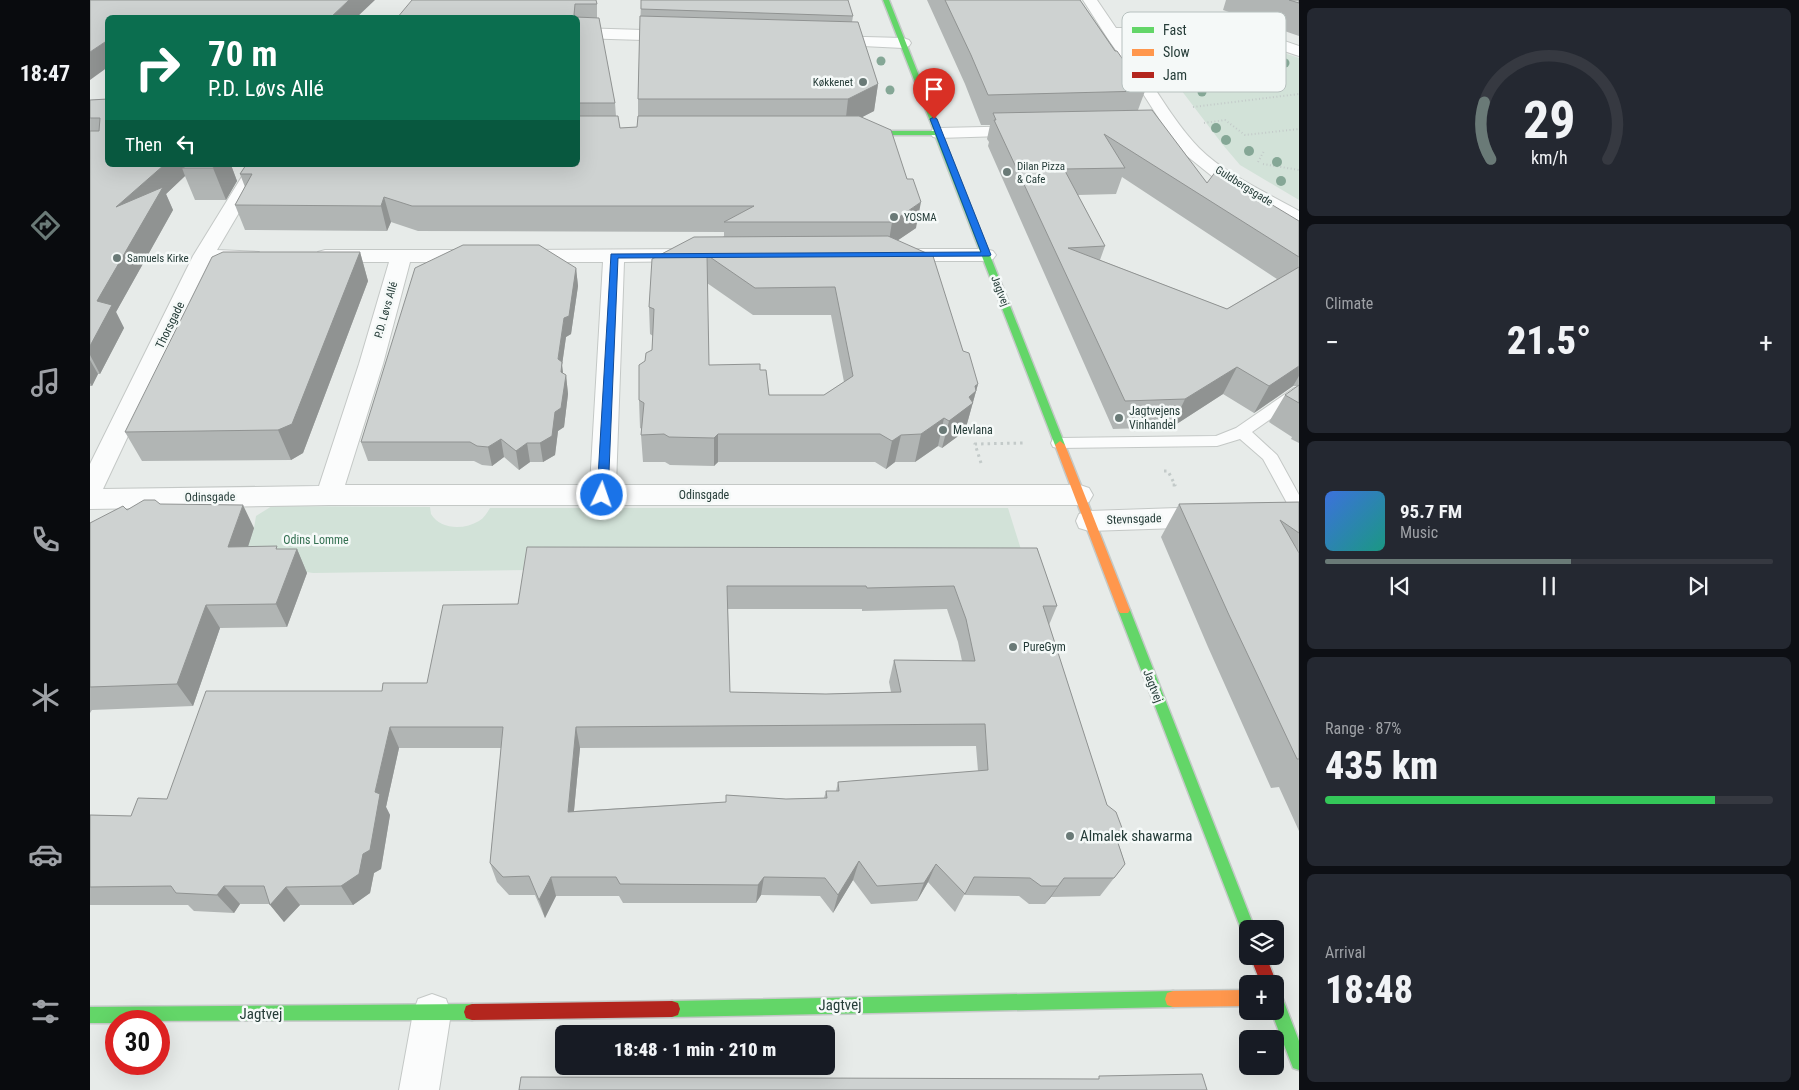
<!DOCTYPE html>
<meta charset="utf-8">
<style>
body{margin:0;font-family:"Roboto Condensed",sans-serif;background:#242831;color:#f1f3f6;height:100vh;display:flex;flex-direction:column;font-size:19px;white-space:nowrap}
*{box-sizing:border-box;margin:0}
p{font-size:16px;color:#9ea1a6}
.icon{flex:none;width:28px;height:28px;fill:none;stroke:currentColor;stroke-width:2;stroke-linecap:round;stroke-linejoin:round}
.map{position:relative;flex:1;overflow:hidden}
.panel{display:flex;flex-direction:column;gap:8px;padding:8px;background:#0d0f14;width:500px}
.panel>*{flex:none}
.guide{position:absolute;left:15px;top:15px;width:475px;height:152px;border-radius:8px;box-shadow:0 5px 20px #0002;background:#0b6e4f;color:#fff;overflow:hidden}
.controls{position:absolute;left:1149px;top:920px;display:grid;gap:10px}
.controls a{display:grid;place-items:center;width:45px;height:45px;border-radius:8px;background:#171b24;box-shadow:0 5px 20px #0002;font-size:25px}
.speed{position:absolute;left:15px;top:1010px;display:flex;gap:10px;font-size:25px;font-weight:700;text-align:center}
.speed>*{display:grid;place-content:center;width:65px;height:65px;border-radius:50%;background:#171b24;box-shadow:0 5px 20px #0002;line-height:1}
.speed .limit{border:8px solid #d22;background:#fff;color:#111}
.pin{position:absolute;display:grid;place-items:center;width:42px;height:42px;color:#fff;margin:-51px -21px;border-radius:50% 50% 50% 0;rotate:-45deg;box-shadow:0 0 5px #0007}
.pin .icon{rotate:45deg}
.me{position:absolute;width:55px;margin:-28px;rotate:3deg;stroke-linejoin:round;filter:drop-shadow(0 0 4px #0008)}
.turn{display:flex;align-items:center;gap:18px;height:105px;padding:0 20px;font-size:22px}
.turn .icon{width:65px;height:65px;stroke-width:2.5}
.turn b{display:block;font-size:35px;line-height:42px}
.then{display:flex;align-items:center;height:48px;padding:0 20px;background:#0003;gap:10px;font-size:19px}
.big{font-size:38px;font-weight:800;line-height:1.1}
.panel .tile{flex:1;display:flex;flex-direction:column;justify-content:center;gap:8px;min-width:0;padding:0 18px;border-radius:8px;background:#242831}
.panel .dial{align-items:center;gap:0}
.dial svg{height:130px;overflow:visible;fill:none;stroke:#363941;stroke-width:7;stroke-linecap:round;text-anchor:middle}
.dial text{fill:#f1f3f6;stroke:none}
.song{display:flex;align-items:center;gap:15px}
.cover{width:60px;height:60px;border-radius:8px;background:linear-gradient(135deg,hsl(220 70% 55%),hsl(170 70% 35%))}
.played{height:5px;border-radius:2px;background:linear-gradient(90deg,#6a7a77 55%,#363941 55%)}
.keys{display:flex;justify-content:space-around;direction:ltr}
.heat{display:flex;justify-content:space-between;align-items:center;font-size:28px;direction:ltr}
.charge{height:8px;border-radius:4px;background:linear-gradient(90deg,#34c759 87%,#363941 0)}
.trip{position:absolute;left:465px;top:1025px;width:280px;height:50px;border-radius:8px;background:#171b24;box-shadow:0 5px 20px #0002;font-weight:800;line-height:50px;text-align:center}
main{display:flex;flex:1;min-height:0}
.menu{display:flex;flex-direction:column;width:90px;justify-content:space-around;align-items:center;background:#090b0e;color:#9ea1a6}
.menu .icon{width:35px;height:35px}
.menu .active{color:#6a7a77}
.menu b{font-size:22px;color:#f1f3f6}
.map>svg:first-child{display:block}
.green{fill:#d2e2d8}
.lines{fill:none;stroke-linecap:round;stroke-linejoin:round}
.lane-casing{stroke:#c4c8c6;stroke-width:2}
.street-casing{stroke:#c4c8c6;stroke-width:2}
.fast-casing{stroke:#c4c9c7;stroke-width:3}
.slow-casing{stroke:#c4c9c7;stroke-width:3}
.jam-casing{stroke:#c4c9c7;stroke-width:3}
.path-far1{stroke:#c3cac9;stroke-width:2;stroke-dasharray:1 2.5;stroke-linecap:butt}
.path{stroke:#c3cac9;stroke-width:3;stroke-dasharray:2.5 4;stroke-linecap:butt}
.lane{fill:#fbfcfc;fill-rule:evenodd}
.street{fill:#fbfcfc;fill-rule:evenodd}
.fast{fill:#63d668;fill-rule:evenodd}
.slow{fill:#ff974d;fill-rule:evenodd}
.jam{fill:#b3261e;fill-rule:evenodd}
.tree{fill:#85a796}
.wall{fill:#b1b5b4;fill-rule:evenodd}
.shaded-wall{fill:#909392}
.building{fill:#ced2d1;stroke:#909392;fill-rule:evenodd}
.route{fill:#1a73e8;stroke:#114b97}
.poi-dot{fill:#6a7a77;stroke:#f5f9f8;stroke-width:2}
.labels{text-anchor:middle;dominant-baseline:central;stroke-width:5;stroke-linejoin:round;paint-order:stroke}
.far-poi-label{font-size:11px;fill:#263d39;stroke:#f5f9f8;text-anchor:start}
.far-street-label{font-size:11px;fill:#263d39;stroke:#f5f9f8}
.street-label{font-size:12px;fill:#263d39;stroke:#f5f9f8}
.poi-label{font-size:12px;fill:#263d39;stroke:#f5f9f8;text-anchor:start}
.park-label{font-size:12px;fill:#347052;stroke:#f5f9f8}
.near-poi-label{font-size:15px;fill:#263d39;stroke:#f5f9f8;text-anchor:start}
.near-street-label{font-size:15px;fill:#263d39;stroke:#f5f9f8}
.key{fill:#f5f9f8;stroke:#b7c1bf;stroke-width:1}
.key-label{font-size:14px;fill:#263d39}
</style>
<main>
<nav class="menu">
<b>18:47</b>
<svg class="icon active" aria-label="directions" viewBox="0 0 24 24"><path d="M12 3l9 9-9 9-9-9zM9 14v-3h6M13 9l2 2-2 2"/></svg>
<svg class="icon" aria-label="music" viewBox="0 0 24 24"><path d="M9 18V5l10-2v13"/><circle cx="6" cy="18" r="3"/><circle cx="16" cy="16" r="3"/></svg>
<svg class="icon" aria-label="phone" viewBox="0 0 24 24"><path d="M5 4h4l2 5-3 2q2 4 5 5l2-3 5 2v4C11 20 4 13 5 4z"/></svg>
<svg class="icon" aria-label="climate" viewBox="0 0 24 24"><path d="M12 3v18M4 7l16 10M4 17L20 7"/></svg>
<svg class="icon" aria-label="car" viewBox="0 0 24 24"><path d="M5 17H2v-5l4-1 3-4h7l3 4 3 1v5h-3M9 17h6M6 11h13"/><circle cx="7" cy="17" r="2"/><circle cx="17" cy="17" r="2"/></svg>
<svg class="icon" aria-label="filters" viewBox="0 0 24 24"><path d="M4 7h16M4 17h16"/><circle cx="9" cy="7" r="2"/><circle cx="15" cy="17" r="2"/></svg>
</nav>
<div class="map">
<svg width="1209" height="1090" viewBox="0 0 1209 1090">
<rect width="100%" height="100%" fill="#e7ebe9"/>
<path class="green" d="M1153 39 1209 58V200L1150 165 1133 145 1053 40Z
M182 506 340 507 341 514C351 530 374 530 389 521 394 518 397 513 400 508H918L938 572 441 570 223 573 198 569 150 571 164 528 166 516Z"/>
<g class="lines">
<defs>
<path id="lane" d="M1209 387V399L1162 432 1187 455 1209 495V516L1203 514 1173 459 1150 439 1127 446 969 448 963 447 961 443 963 439 969 438 1126 436 1146 428 1204 388Z"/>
<path id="street" d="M993 0H1007L1026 28H1157L1209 46V56L1155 38H1032C1055 71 1081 119 1109 148 1136 175 1176 192 1209 211V225L1202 223 1128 181 1097 156 1075 128Z
M488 28 586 31 591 33 594 36 591 39 586 41 488 38Z
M737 36 813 38 819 40 821 43 819 46 813 48 732 44 729 41 732 38Z
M935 126 941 127 944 131 941 135 849 138 843 137 840 133 843 129 849 128Z
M159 165H177L127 250 169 252 172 256 169 260 162 262H120L13 489 229 486 269 364 299 262H235L228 260 225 256 228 252 235 250H389L396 252 399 256 396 260 389 262H320L293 364 255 485H500L513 262H430L423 260 420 256 423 252 430 250 607 249 614 251 617 255 614 259 607 261 534 262 526 485H990L999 488 1003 495 999 502 990 505H239L0 509V464L103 256Z
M802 249H896L903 251 906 255 903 259 896 261H802L795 259 792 255 795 251Z
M1118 507 1127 510 1131 517 1127 524 1118 527 999 531 989 528 986 521 989 514 999 511Z
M342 994 356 999 361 1013 349 1090H309L323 1013 328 999Z"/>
<path id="fast" d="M793 0H799L975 445 974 448 970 449 965 445 845 135H765L761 133 765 131H844Z
M1034 605 1038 607 1040 610 1165 929H1158V936L1153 934 1151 929 1028 610 1030 607Z
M1083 991 1089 993 1091 999 1089 1005 1083 1007 582 1017 576 1015 574 1009 576 1003 582 1001Z
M1185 992 1191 994 1209 1041V1070L1203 1068 1181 1011H1185Z
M382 1004 388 1006 390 1012 388 1018 382 1020 26 1021V1023H0V1007Z"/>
<path id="slow" d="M970 441 975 445 1040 610 1038 613H1030L1028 610 965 445Z
M1158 990V1006L1083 1007 1077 1005 1075 999 1077 993 1083 991Z"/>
<path id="jam" d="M1160 956H1176L1187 984 1185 988V984H1171Z
M582 1001 588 1003 590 1009 588 1015 582 1017 382 1020 376 1018 374 1012 376 1006 382 1004Z"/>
</defs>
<use href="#lane" class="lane-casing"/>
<use href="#street" class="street-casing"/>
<use href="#fast" class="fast-casing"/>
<use href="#slow" class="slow-casing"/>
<use href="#jam" class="jam-casing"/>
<path class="path-far1" d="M1103 107 1209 94
M1114 123 1135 120 1155 135 1209 129
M1168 162 1174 151
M1173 164 1209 170"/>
<path class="path" d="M891 463 885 444 934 443
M1074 471H1078L1085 485H1082"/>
<use href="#lane" class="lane"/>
<use href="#street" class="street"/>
<use href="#fast" class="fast"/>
<use href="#slow" class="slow"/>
<use href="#jam" class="jam"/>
</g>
<g class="tree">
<circle cx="791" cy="61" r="4.5"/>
<circle cx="1195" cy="63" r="4.5"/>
<circle cx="800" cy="90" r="4.5"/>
<circle cx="1112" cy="92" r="4.5"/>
<circle cx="1126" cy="128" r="5"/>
<circle cx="1136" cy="140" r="5"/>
<circle cx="1159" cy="151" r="5"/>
<circle cx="1187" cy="162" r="5"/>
<circle cx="1191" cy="181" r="5"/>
</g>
<path class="wall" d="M322 0 507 4V18L525 103 526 116 530 128 547 127 548 116V99L551 0 763 16 762 22 788 84 784 111 772 117 826 228 808 240 873 351 888 384 875 431 852 448 848 446 825 462H805L796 469 785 462H628L624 466 580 465 575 462H553L551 435 552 429 550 428 549 400 555 361 562 350 563 336 560 334 559 307 634 236V232L328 231 301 222 297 231 155 230 145 205 155 187 150 174 488 165V18ZM617 283 663 315H741L754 382 734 395H679L670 370 619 365Z
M837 0H990L1055 91 1048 110 1117 183 1209 221V443L1201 439 1202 437 1179 422 1195 395 1208 386H1203L1164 413 1133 394 1082 427 1023 429 898 146 899 142 897 139 900 125H891L875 84ZM1032 177 1187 279 1137 309 1010 260 1015 246 988 195 1026 194Z
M1136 0H1209V36L1133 10Z
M18 99V165H141L147 181 136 200H105L95 176 76 194 83 210 26 312 34 328 10 374H8L2 386H0V100Z
M270 252 278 281 213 453 201 460 52 461 35 432Z
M486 268 488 286 481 334 476 337 472 365 473 374 476 375 478 394 474 427 468 431 465 455 453 462H440L429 470 414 457 402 466 392 465 384 461H278L271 442Z
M1209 502V831L1189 787 1181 788 1118 647 1071 537 1089 504Z
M70 504 164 528 158 547 189 549H207L217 573 197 627 130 628 103 706 2 710 0 713V523L37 510Z
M947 548 967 606 959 625 1017 805 1032 828 1026 836 1035 864 1010 896 961 897 955 904H939L929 896 874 895 865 912 838 882 827 901 781 904 763 880 743 913 730 896 671 895 666 903H533L529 896H466L455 918 445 895H419L407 882 400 863 411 748H309L296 807 300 815 291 869 284 873 280 893 263 905H210L194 922 180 904H150L144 913 104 911 98 905H0V815L41 816 77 799 292 691 337 683 428 604ZM638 609H772V611L857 609 868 642 872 661 804 660 799 682 801 692 736 694 640 692ZM886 746 888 771 748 782 746 791H736L734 798 696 799 636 795V802L484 811 490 748Z"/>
<path class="shaded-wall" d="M259 0H285L266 18H240Z
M18 40V67L0 80V52Z
M788 84 784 111 755 126 758 99Z
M74 165H107L92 168 95 176 76 194 83 210 26 312 34 328 10 374 0 355V346L7 301 26 207Z
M125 165H141L147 181 136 200 123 168Z
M294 197 301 222 297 231 291 206Z
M831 202 826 228 798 247 802 222Z
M270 252 278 281 213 453 201 460 188 430Z
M486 268 488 286 481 334 476 337 472 365 474 381 473 391 468 359 474 318Z
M0 360 8 374 2 386 0 383Z
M1209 366V376L1203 386 1164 413 1179 386Z
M1147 367 1133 394 1082 427 1095 399Z
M476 375 478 394 474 427 468 431 465 455 453 462 450 443 465 412Z
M888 384 875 431 852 448 859 421 879 397 885 386Z
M854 418 848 446 825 462 831 434Z
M628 434V462L624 466V438Z
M811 435 805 462 796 469 802 441Z
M411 439 414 457 402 466 398 447Z
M437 443 440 462 429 470 426 451Z
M153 505 164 528 150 571 138 547Z
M207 549 217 573 197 627 186 604Z
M116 605 130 628 103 706 87 684Z
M300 727 309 748 296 807 300 815 291 869 284 873 280 893 263 905 251 886 285 792Z
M486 727 490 748 482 831 478 812Z
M769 861 763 880 743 913 748 895Z
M846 864 838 882 827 901 834 883Z
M461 877 466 896 455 918 449 900Z
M674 877 671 895 666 903 668 885Z
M974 878 961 897 955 904 968 886Z
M134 886 150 904 144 913 127 895Z
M196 887 210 905 194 922 180 905Z"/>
<path class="building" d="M0 0H259L240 18H18V40L0 52Z
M322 0H506L507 4H485L484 15 486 17 509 18 525 103H488V18H307Z
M551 0H758L763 16 551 9Z
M855 0H990L1025 51H1027L1055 91 898 95 881 55Z
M1199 0H1209V3Z
M550 16 768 22 788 84 758 99H548Z
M18 99V165H74L26 207 73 187 7 301 22 305 0 346V131H9L10 118H0V100Z
M1062 110 1117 183 1126 171 1209 221V257L1014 134 1035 168 974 169 1015 246 978 248 1137 309 1209 267V366L1179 386 1147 367 1095 399 1035 401 904 120H906L903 113Z
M488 116H528L530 128 547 127 548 116H769L801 130 817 179H823L831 202 802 222H634L664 206H322L294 197 291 206 145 205 162 174H150L156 165H488Z
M99 165H125L123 168H92Z
M798 236 843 256 873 351 879 353 888 384 885 386 886 391 879 397 883 403 859 421 854 418 831 434 811 435 802 441 790 434H628L624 438 579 437 574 434 551 435 554 403 549 400V365L555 361 556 353 562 350 564 309 559 307 562 259 604 237ZM617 255 665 288 745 287 763 376 734 395H679L676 370H670V364L619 365Z
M373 245H449L486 268 479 316 474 318 468 359 472 362 471 372 476 375 471 408 465 412 462 436 450 443H437L426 451 411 439 398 447 387 446 380 442H271L325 268Z
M133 252H270L202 424 188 430 35 432 122 257Z
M1209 385V403L1195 395Z
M54 500H65L70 504 153 505 138 547 187 546 186 549H207L186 604 116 605 87 684 0 687V523L33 506 37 510Z
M1209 502V533L1190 520 1209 553V759H1207L1139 615 1089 504Z
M437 547 947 548 967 606H953L1017 805 1026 812 1032 828 1025 834 1035 864 1024 878H974L968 886H951L940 878 884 877 875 894 846 864 834 883 787 886 769 861 748 895 735 878 674 877 668 885 530 884 526 877H461L449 900 439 876 413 877 400 863 413 727H300L285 792 290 794 280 850 273 854 269 874 251 886 196 887 180 905 174 886H134L127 895 86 893 81 886 0 887V815L41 816 48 798 77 799 116 691H292L293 683H337L353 605 428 604ZM637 586H776L777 588 864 586 876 619 885 661 804 660 811 692 736 694 640 692ZM895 724 898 770 748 782 749 791H736L737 798 696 799 636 795V802L478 812 486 727Z
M1112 1074 1117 1090H429L431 1077 1009 1079V1076Z"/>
<path class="route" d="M844 117 847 119 901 255 899 256 528 258 518 495 516 498H509L507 495 521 254 891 252 840 119Z"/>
<g class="poi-dot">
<circle cx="773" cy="82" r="5"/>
<circle cx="917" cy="172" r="5"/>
<circle cx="804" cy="217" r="5"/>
<circle cx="27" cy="258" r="5"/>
<circle cx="1029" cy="418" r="5"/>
<circle cx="853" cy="430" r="5"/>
<circle cx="923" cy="647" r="5"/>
<circle cx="980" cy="836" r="5"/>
</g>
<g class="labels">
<g class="far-poi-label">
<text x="763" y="82" text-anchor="end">Køkkenet</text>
<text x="927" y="166">Dilan Pizza<tspan x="927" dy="13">&amp; Cafe</tspan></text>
<text x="814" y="217">YOSMA</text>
<text x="37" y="258">Samuels Kirke</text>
</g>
<g class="far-street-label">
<text transform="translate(1154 186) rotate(32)">Guldbergsgade</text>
<text transform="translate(910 291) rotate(69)">Jagtvej</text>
<text transform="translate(296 310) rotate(-74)">P.D. Løvs Allé</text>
</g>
<g class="street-label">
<text transform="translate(80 325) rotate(-64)">Thorsgade</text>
<text x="614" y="495">Odinsgade</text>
<text transform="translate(120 497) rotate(-1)">Odinsgade</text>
<text transform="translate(1044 519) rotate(-2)">Stevnsgade</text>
<text transform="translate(1063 686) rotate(69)">Jagtvej</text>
</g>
<g class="poi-label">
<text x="1039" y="411">Jagtvejens<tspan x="1039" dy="14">Vinhandel</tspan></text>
<text x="863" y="430">Mevlana</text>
<text x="933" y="647">PureGym</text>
</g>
<g class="park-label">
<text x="226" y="540">Odins Lomme</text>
</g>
<g class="near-poi-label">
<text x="990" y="836">Almalek shawarma</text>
</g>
<g class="near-street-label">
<text transform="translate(750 1005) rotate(-1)">Jagtvej</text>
<text x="171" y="1014">Jagtvej</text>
</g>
</g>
<rect x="1032" y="12" width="164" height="80" rx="8" class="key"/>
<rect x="1042" y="27" width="22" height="6" fill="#63d668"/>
<rect x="1042" y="49" width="22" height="7" fill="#ff974d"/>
<rect x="1042" y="72" width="22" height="6" fill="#b3261e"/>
<g class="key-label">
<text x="1073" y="35">Fast</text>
<text x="1073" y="57">Slow</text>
<text x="1073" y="80">Jam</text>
</g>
</svg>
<div class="controls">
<a><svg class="icon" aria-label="layers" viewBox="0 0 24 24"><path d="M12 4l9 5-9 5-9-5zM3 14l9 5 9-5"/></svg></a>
<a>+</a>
<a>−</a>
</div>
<div class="speed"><div class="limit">30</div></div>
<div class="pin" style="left:844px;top:119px;background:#d93025"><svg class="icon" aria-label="arrive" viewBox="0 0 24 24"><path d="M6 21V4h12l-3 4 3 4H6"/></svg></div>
<svg class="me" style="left:512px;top:495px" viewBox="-20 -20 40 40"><circle r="17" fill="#1a73e8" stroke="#fff" stroke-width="3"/><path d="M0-11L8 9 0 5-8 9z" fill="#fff"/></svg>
<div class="trip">18:48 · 1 min · 210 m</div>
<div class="guide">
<div class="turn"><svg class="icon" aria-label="right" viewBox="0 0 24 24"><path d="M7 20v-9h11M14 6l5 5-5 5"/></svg><div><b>70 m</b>P.D. Løvs Allé</div></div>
<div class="then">Then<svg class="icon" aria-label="left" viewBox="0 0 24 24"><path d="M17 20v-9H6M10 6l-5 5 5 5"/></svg></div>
</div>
</div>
<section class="panel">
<div class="tile dial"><svg viewBox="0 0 100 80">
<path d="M14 69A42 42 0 1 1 86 69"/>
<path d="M14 69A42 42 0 0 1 10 34" stroke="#6a7a77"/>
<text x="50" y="56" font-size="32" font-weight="700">29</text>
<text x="50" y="72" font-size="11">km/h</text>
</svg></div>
<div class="tile"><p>Climate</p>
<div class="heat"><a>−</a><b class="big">21.5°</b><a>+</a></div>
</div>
<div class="tile">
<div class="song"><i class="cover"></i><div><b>95.7 FM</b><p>Music</p></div></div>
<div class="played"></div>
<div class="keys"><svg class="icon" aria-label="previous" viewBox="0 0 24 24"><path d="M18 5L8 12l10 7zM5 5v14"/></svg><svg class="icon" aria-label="pause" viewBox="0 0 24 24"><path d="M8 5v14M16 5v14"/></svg><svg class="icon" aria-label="next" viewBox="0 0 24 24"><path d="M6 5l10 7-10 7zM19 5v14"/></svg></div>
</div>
<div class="tile"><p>Range · 87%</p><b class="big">435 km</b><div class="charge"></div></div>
<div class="tile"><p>Arrival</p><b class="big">18:48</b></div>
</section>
</main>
